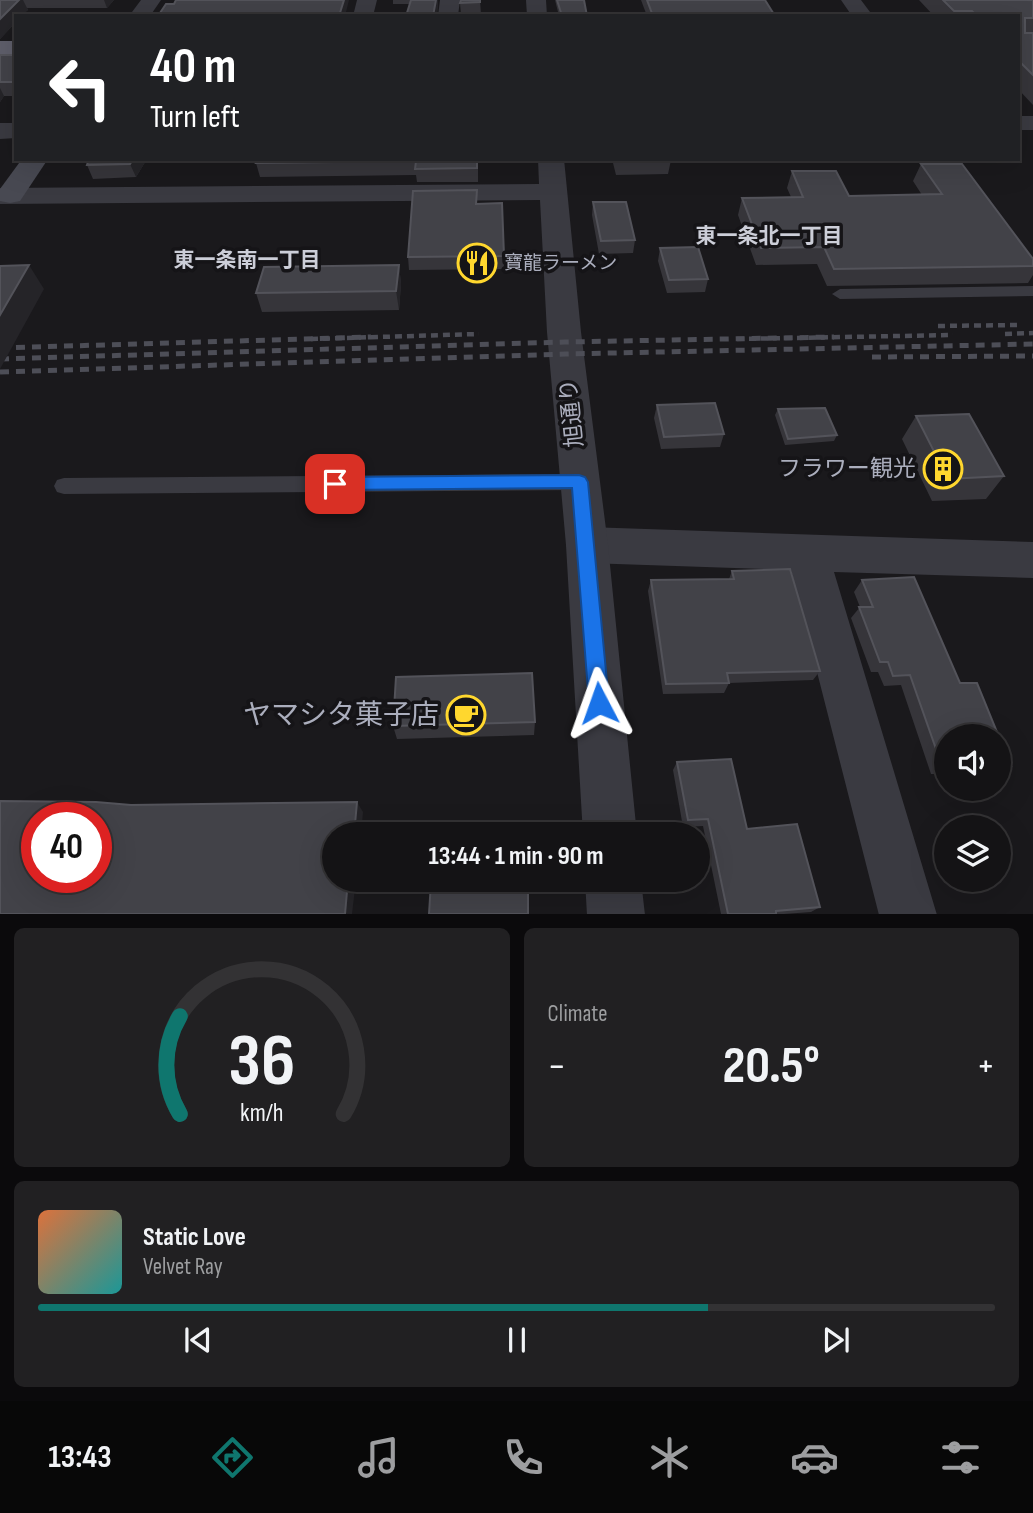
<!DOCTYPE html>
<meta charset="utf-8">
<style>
body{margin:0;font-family:"Sofia Sans Condensed","Noto Sans JP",sans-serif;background:#212022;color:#f1f3f6;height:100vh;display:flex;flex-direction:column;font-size:26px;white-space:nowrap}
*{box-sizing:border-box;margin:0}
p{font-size:23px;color:#9d9ea0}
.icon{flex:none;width:38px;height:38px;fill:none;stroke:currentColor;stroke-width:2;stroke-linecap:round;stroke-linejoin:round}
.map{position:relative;height:914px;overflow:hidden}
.panel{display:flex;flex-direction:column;gap:14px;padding:14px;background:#0b0a0c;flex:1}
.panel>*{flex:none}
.banner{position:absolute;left:14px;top:14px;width:1006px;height:147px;border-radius:0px;box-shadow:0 7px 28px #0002,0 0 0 2px #333234;background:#202124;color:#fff;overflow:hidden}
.tools{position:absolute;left:934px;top:724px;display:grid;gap:14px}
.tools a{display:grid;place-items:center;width:77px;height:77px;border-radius:50%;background:#141315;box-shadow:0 7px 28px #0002,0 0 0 2px #333234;font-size:35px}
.speed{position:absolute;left:21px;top:802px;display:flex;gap:14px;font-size:35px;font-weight:700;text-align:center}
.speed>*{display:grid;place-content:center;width:91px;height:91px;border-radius:50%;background:#141315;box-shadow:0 7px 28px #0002,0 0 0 2px #333234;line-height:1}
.speed .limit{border:10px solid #d22;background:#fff;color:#111}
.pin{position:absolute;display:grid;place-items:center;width:60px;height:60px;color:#fff;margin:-30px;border-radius:14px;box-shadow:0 4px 10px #0006}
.me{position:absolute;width:77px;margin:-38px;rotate:356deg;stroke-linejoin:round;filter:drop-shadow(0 0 5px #0008)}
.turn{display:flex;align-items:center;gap:24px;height:147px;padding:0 21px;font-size:32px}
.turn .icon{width:91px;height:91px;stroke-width:2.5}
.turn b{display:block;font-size:49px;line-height:60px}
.big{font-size:52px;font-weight:700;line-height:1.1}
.panel .card{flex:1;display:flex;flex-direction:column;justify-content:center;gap:10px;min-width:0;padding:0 24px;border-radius:10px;background:#212022}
.panel .dial{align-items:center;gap:0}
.dial svg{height:182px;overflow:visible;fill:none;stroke:#333234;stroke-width:7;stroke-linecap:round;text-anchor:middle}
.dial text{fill:#f1f3f6;stroke:none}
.song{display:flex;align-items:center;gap:21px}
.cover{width:84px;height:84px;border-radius:10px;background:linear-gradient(135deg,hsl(20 70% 55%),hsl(180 70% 35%))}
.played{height:7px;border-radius:4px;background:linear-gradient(90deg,#0f766e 70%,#333234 70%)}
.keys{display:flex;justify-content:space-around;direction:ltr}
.heat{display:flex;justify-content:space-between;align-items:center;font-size:38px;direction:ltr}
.panel .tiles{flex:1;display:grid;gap:14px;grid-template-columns:1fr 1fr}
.card:last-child{grid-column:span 2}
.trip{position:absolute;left:322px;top:822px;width:388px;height:70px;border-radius:35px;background:#141315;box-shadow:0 7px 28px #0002,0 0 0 2px #333234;font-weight:700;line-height:70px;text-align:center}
.tab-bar{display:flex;height:112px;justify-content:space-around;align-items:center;background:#080808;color:#9d9ea0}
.tab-bar .icon{width:49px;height:49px}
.tab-bar .on{color:#0f766e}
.tab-bar b{font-size:32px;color:#f1f3f6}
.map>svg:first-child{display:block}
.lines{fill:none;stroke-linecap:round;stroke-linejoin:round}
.service{fill:#3a3a41;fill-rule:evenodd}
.minor{fill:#3a3a41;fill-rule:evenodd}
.tertiary{fill:#3a3a41;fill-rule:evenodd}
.secondary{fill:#484952;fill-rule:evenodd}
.trunk{fill:#5e5e6a;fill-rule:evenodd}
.rail-far1{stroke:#4d4e57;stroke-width:4.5;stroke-dasharray:7 5;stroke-linecap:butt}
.rail{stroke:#4d4e57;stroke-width:5;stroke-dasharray:9 7;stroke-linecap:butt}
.wall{fill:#36353a}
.shaded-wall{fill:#252428}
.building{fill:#424248;stroke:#53535a;stroke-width:2;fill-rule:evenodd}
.route{fill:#1a73e8;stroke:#114b97;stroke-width:2}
.labels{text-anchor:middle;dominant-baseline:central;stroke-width:7;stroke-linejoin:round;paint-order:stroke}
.far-poi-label{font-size:19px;fill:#abaebd;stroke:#151417;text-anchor:start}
.far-neighbourhood-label{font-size:21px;font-weight:bold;fill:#ccced8;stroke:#151417}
.street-label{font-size:23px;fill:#abaebd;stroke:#151417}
.poi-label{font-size:23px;fill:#abaebd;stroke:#151417;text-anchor:end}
.near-poi-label{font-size:28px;fill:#abaebd;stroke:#151417;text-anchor:end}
</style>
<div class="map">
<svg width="1033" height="915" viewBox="0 0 1033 915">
<rect width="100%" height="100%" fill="#1a191c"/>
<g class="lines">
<path class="service" d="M1033 286V296L840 299 832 294 840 289Z
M579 474 586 476 589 482 586 488 579 490 64 494 57 492 54 486 57 480 64 478Z"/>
<path class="minor" d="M357 0H377L373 16H353Z
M440 0H460L458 16H438Z
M841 0H861L873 16H852Z
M1018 116H1033V130H1018Z
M0 123H16V138L0 139Z
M587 527 1033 542V578L834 572 937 915H879L791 570 587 563 572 558 566 545 572 532Z"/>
<path class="tertiary" d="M141 0H161L150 16H129Z
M526 0H546L547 16H527Z
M538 159H564L581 332 608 545 637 835H583L566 545 547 332 540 200 0 204V188L539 184Z
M585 880H641L645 915H587Z"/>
<path class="secondary" d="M22 159H48L20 201 10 203 0 201V189Z"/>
<path class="trunk" d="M0 41H16V55H0Z"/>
<path class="rail-far1" d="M938 326 1018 325
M1005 334 1033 333
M311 339 479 334
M737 339 953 335"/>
<path class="rail" d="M0 348 371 337
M872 357 1033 356
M0 359 565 342 834 337
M0 372 566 354 1033 344"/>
</g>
<path class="wall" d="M0 0H114L107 8H27L28 10 16 16V22L0 39Z
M393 0H438L437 16H406L410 4H393Z
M480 0 481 14 461 15 460 3Z
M555 0H584L587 16H559Z
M641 0H765L775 16H647Z
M919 0H1033V105L1018 89V16H934Z
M0 55H16V96H4L0 102Z
M89 159H147L136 177 93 179 87 165Z
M258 159H478V182H417L416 175 260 177 256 163Z
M612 159H671V160L668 174 616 175Z
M726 159H761L760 162H727Z
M921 164 1033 259V275L1028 283 827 286 817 264 756 265 738 215 742 198 791 197 787 188 792 171 849 196 922 195 913 181Z
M593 202 635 240 633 253 599 254 592 215Z
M502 203 504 269 409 270 408 257 477 204Z
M660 248 708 279 705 292 667 293 658 261Z
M399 265 401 284 399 310 262 312 256 293Z
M657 405 724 434 720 447 661 449 654 418Z
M778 409 837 435 834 441 785 445 775 415Z
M916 416 1004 476 986 499 932 501 902 439Z
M732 571 820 671 813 680 729 683 724 693 663 694 648 591 651 580 729 579Z
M862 580 947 737V774H931L901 685 884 686 878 672H871L851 618 860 607 854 592Z
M535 722 534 735 397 739 393 726Z
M999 738 1011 766 999 773Z
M677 762 747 829 820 907 811 912 784 914H721L703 826 683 827 673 770Z"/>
<path class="shaded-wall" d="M19 0H23L28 10 22 16H16V22L0 39V19Z
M104 0H114L107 8Z
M344 0H349L345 16H339Z
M436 0H438L437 16H433Z
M0 88 4 96 0 102Z
M133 159H147L136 177 130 164Z
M29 265 44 289 0 369V315Z
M399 265 401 284 399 310 396 291Z
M357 802 363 812 361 835H354Z
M348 880H356L352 914H345Z"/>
<path class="building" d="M0 0H19L0 19Z
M176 0H344L339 16H158L166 4H174Z
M411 0H436L433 16H406Z
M461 0H480V2L460 3Z
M557 0H584L587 16H562Z
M647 0H765L775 16H653Z
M943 0H1033V18H1025V33H1033V75L1018 60V16H977L972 11H954Z
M0 55H16V82H0Z
M89 159H133L130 164 87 165Z
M258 159H477V168L415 169 416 161 256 163Z
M617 159H671V160H617Z
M921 164H962L1033 259V266L834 269 824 247 761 248 742 198 803 197 792 171H836L849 196 942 194Z
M477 190 476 204 502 203 504 256 408 257 413 191Z
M593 202H626L635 240 601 241Z
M698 247 708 279 669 280 660 248Z
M29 265 0 315V266Z
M399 265 396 291 256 293 264 267Z
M715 403 724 434 664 437 657 405Z
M825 408 837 435 788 439 778 409Z
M969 414 1004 476 948 479 916 416Z
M790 569 820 671 727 673 729 683 666 684 651 580 734 579 732 571Z
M914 577 960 683H977L999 737H947V766H942L910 675 893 676 888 662H880L859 607H873L862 580Z
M532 673 535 722 393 726 396 677Z
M999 738 1011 766H999Z
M731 759 747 829 797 824 820 907 776 911V914H728L708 819 688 820 677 762Z
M0 801 96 802 131 805 357 802 354 835H334V880H348L345 914H0ZM37 817H96V877H37Z
M528 881V914H429L431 882Z"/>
<path class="route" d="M579 475 585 477 588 482 609 703 606 710 599 713 592 710 589 703 572 488 335 490 330 489 327 484 330 479 335 477Z"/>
<defs>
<symbol id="restaurant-ring" viewBox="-11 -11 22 22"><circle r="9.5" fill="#151417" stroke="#ffd72e" stroke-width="1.5"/><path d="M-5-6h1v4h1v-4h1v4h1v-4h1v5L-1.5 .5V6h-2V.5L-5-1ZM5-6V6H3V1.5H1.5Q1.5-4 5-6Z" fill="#ffd72e"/></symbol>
<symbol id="building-ring" viewBox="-11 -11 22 22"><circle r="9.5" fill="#151417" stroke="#ffd72e" stroke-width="1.5"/><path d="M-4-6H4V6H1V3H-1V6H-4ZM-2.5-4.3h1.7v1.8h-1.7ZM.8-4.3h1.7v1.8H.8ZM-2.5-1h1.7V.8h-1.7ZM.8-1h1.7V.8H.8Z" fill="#ffd72e"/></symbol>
<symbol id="cafe-ring" viewBox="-11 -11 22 22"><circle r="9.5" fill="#151417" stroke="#ffd72e" stroke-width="1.5"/><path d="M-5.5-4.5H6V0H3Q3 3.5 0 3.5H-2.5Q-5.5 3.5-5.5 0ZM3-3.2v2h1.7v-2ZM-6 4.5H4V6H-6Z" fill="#ffd72e"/></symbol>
</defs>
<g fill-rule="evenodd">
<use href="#restaurant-ring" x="455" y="241" width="44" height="44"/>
<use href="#building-ring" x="921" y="447" width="44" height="44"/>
<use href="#cafe-ring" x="444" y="693" width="44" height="44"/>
</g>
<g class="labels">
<g class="far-poi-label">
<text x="504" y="263">寶龍ラーメン</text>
</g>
<g class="far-neighbourhood-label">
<text x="769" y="236">東一条北一丁目</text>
<text x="247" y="260">東一条南一丁目</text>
</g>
<g class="street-label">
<text transform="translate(572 413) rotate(-96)">旭通り</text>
</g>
<g class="poi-label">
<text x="916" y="469">フラワー観光</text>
</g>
<g class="near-poi-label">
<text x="439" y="715">ヤマシタ菓子店</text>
</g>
</g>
</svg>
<div class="tools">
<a><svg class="icon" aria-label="sound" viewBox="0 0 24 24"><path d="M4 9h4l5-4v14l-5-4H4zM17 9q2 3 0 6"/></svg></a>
<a><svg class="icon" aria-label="layers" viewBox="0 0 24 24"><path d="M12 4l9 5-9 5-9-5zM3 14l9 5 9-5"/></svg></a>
</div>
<div class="speed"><div class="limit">40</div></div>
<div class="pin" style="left:335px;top:484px;background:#d93025"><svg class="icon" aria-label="arrive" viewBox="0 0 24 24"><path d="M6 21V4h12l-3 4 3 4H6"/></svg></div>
<svg class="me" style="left:599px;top:703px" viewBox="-20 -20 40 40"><path d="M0-17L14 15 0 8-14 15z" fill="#1a73e8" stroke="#fff" stroke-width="4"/></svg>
<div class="trip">13:44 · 1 min · 90 m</div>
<div class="banner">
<div class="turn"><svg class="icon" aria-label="left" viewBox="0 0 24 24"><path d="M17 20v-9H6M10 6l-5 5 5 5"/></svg><div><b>40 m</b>Turn left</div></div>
</div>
</div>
<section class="panel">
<div class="tiles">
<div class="card dial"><svg viewBox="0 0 100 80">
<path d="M14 69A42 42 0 1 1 86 69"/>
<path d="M14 69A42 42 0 0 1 14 26" stroke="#0f766e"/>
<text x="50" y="56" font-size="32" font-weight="700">36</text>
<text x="50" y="72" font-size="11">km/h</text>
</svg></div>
<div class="card"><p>Climate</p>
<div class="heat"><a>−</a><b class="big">20.5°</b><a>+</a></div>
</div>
<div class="card">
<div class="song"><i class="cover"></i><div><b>Static Love</b><p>Velvet Ray</p></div></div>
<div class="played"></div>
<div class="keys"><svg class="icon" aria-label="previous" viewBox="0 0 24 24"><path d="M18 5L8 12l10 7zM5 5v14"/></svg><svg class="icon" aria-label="pause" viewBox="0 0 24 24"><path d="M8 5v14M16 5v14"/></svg><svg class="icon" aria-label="next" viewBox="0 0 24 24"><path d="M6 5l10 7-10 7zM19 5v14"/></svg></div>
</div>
</div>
</section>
<nav class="tab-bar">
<b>13:43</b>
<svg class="icon on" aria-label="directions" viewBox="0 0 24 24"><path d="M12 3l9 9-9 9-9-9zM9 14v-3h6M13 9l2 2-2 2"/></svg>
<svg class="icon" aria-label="music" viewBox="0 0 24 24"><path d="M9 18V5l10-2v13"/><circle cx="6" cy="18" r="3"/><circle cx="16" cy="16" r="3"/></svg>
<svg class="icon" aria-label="phone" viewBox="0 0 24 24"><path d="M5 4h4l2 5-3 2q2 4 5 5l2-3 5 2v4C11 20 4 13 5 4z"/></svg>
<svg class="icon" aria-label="climate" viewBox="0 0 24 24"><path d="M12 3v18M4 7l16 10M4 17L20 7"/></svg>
<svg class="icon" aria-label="car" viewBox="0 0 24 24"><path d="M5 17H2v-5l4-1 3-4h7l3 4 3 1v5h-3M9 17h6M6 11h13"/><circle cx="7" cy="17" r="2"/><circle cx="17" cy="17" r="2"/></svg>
<svg class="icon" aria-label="filters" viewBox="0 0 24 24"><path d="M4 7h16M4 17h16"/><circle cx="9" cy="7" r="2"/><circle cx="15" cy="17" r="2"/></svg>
</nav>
